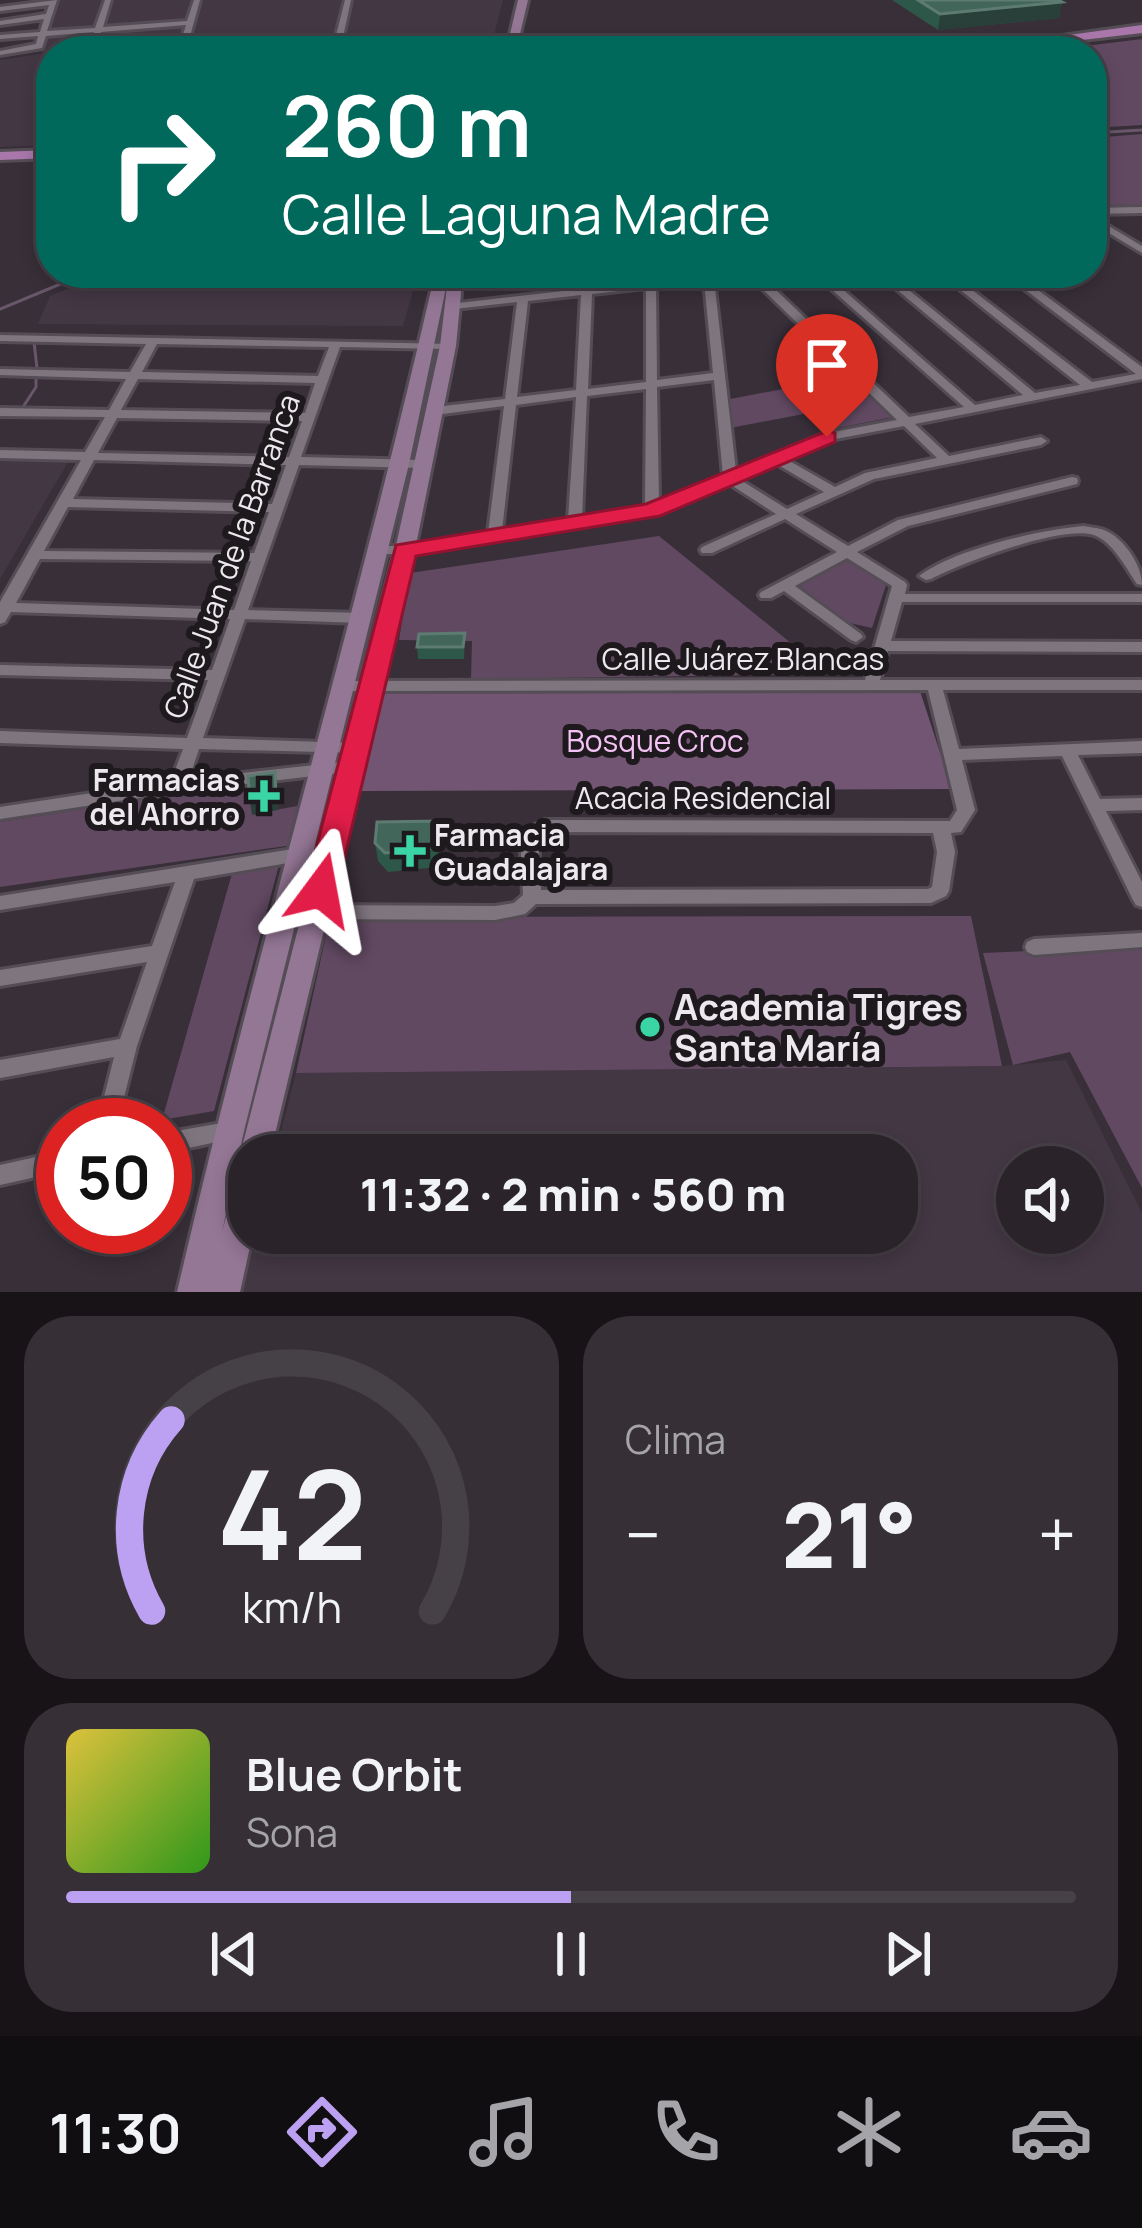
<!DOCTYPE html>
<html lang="es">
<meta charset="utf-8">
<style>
body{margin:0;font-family:Manrope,sans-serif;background:#362f36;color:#f1f3f6;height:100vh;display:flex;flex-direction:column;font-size:45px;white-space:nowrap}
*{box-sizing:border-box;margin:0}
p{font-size:39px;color:#a5a4a8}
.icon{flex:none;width:66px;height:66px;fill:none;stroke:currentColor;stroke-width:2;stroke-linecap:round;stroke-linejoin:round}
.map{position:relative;height:1292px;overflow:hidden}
.panel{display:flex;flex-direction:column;gap:24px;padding:24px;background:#171317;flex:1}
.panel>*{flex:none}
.guide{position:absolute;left:36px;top:36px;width:1071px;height:252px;border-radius:48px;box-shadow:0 6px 18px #0003,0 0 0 3px #464047;background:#00695c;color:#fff;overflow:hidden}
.buttons{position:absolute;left:996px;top:1146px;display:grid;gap:24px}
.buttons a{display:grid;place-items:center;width:108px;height:108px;border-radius:50%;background:#2a232a;box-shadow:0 6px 18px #0003,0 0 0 3px #464047;font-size:60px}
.speed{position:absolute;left:36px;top:1098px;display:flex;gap:24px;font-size:60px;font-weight:700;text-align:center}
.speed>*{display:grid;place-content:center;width:156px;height:156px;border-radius:50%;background:#2a232a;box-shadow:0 6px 18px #0003,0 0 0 3px #464047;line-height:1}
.speed .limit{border:18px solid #d22;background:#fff;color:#111}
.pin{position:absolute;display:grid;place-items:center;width:102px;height:102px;color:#fff;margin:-123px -51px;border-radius:50% 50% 50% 0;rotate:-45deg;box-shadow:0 0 12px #0007}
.pin .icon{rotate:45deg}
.me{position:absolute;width:132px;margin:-66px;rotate:13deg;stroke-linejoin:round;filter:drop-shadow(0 0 9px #0008)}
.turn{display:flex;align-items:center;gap:42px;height:252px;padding:0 48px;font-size:54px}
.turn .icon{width:156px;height:156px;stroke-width:2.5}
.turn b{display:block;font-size:84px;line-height:102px}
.big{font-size:90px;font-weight:800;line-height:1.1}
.panel .widget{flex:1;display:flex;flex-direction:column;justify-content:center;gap:18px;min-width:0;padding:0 42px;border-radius:48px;background:#362f36}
.panel .dial{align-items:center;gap:0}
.dial svg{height:312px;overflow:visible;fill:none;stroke:#464047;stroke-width:7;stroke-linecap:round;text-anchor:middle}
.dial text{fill:#f1f3f6;stroke:none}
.song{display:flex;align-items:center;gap:36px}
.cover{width:144px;height:144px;border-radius:18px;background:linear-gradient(135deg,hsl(50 70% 55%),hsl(110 70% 35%))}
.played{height:12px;border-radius:6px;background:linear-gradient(90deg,#bca0f2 50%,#464047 50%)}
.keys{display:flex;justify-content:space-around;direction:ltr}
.heat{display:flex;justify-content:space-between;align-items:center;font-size:66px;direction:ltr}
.panel .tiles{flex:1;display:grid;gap:24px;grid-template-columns:1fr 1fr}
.widget:last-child{grid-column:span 2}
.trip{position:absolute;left:228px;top:1134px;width:690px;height:120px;border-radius:48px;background:#2a232a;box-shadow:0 6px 18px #0003,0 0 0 3px #464047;font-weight:800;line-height:120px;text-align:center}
.dock{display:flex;height:192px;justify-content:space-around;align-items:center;background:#110e11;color:#a5a4a8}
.dock .icon{width:84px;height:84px}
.dock .current{color:#bca0f2}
.dock b{font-size:54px;color:#f1f3f6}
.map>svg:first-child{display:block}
.built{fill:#443744;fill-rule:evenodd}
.green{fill:#614962}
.forest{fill:#725572}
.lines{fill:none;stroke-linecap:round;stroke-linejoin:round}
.stream{stroke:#69566a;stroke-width:3}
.minor-casing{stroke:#554d55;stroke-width:6}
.tertiary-casing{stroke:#554d55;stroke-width:6}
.secondary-casing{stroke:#554d55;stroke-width:6}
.primary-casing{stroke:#554d55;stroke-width:6}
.minor{fill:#7f757f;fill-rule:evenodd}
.tertiary{fill:#7f757f;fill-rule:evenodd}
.secondary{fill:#947695;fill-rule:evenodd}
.primary{fill:#aa77ab;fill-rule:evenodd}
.wall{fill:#2d5748}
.shaded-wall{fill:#29403a}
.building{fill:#42675a;stroke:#5d7b71;stroke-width:3}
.route{fill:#e11d48;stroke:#92132f;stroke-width:3}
.poi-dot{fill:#3ad4a5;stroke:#1d191d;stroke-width:4.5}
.labels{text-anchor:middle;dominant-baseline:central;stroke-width:12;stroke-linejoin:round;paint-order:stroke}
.street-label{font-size:30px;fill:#ede8ed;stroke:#1d191d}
.park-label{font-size:30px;fill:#f4c2f5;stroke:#1d191d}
.poi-label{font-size:30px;font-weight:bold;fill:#ede8ed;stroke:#1d191d;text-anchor:end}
.near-poi-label{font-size:36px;font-weight:bold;fill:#ede8ed;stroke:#1d191d;text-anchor:start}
</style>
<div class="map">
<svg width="1142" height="1292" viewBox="0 0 1142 1292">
<rect width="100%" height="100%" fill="#382f38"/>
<path class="built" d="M59 0H503L490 51H51V145L0 147V60L41 54Z
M107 273H418L403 326 38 324 50 296Z
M0 459 69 460 0 579Z
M1066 1060 1142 1213V1292H242L256 1233H897V1155H275L296 1073 1002 1066ZM1017 1167H1083V1233H1017Z"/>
<path class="green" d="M1142 39V125L1092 128V51H1044Z
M1142 134V205H1092V138Z
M851 376 894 417 832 429 814 412 730 428 725 400Z
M659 536 829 674 471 679 472 641 399 640 410 573Z
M848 557 886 585 872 628 841 621 793 586Z
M250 783 253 814 303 805 293 845 0 887V822Z
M280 861 214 1111 162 1120 233 870Z
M971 916 1002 1066 296 1073 330 917Z
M1142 946V1188L1070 1052 1013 1065 983 953Z"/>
<path class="forest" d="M919 688 952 789 359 791 385 692Z"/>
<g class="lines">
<path class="stream" d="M1092 133 1142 130
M0 309 87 273
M34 342 37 368
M23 407 36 387V378"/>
<defs>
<path id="minor" d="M57 0 47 31 95 28 105 0H111L103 27 187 21 194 0H200L186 51H178L186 25 101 32 95 51H87L94 32 46 36 42 48 0 55V51L36 44 38 36 0 39V35L40 32 44 19 0 25V21L46 14 49 5 0 11V7Z
M345 0H351L340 51H332Z
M1092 216 1142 246V253L1092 223Z
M703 273H758L909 417 964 407 813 273H824L975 405 1023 395 877 273H888L1035 393 1080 385 939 273H950L1092 382 1136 374 1003 273H1015L1142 367V379L915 424 949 456 1041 437 1047 441 1041 445 874 479 796 514 848 546 898 520 1072 477 1077 478 1078 481 1077 484 908 526 857 552 905 582 907 585 905 594H1142V602H902L891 641 1142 642V652L888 651 880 680H1142V690H943L959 749 1142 741V753L1078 755 1100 799 1142 798V810L1106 811 1142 882V907L1136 905 1133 900 1062 756 962 760 975 810 961 832 951 833 955 852 949 891 946 896 931 903 536 904 525 914 495 920 314 919 308 917 305 912 308 907 314 905 495 906 514 903 523 895 520 836 523 831 545 820 950 821 957 810 928 690 345 691 337 686 345 681 865 680 892 586 847 558 795 586 861 634 863 637 856 642 851 640 784 591 771 598H761L759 595 761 592 837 552 785 519 712 553H702L700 550 702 547 776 514 728 483 652 515 405 554H378L371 550 378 546H405L488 533 504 406 435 415 429 411 435 407 505 399 517 302 454 309 450 308V304L703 275ZM749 276 897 420 823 434 736 471 714 280ZM704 281 713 373 657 380 656 287ZM646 288V382L588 389 592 294ZM581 295 576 390 517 397 528 301ZM714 380 723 476 659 503 657 387ZM646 389 645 508 582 518 587 396ZM576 397 568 520 502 531 516 405ZM904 426 937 458 865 473 835 487 786 459 830 440ZM775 463 824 492 787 509 739 479ZM548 832 933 833 937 852 932 887 928 889 541 890 538 839Z
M0 335 452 344 454 346 448 349 340 347 301 457 422 460 428 464 422 468 299 465 248 610 362 613 369 618 362 623 245 619 203 738 354 743 360 745 362 749 360 753 199 749 189 779 350 761 356 763 358 767 356 771 178 792 0 819V807L171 781 183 749 0 743V731L187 738 208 680 0 675V665L212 670 230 619 11 612 5 622 0 624V602L81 460 0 458V450L85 452 105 417 0 416V408L109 410 126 379 0 375V369L130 372 146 344 0 341ZM157 344 329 347 318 376 142 372ZM138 379 315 383 305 413 121 410ZM117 418 302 421 289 457 98 453ZM94 460 286 465 272 504 73 499ZM68 507 269 512 254 553 44 551ZM40 559 251 561 234 610 16 603Z
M1084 526C1088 527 1099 528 1104 530 1124 538 1142 565 1142 585L1137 584C1126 568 1113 542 1094 535 1061 525 962 563 931 579L926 580 919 576C955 549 1038 530 1084 526Z
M330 843 336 845 339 850 336 855 194 879 137 1046 117 1125H97L114 1057 0 1078V1060L120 1039 147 962 0 986V970L152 946 175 882 0 910V896Z
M1142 933V947L1034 955 1027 952 1025 947 1027 942 1034 939Z
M233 1121 240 1123 244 1130 240 1137 165 1153V1133Z
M63 1151V1171L0 1185V1165Z"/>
<path id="tertiary" d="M1142 207V213L1092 214V208Z"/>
<path id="secondary" d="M518 0H528L516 51H506Z
M435 273H463L456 346 415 550 270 1155H249V1166L240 1155 395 550 440 346 448 278 409 464 244 1131 222 1232 238 1172 249 1168V1233H253L240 1292H177C256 951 357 615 435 273Z"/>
<path id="primary" d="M1142 25V33L988 51H952Z
M51 150V158L0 160V152Z"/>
</defs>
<use href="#minor" class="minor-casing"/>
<use href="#tertiary" class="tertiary-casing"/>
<use href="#secondary" class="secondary-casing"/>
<use href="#primary" class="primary-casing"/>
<use href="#minor" class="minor"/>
<use href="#tertiary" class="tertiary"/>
<use href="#secondary" class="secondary"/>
<use href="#primary" class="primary"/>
</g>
<path class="wall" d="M892 0H1058L1062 2 1059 18 938 30Z
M465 633 464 659H418L417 647Z
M440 821 442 840 439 867 388 872 378 861 375 843Z"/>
<path class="shaded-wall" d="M1062 2 1059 18 938 30 940 14Z
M275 772 278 810 252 815 250 802Z
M440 821 442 840 439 867 438 848Z"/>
<path class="building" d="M918 0H1058L1062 2 940 14Z
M465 633 463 647H417L419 634Z
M275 772 276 798 250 802 248 776Z
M440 821 438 848 385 853 375 843 377 822Z"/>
<path class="route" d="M827 431 835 433V442L660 516 416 556 337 890 333 899 321 902 309 899 305 890 396 545 646 504Z"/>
<g class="poi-dot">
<path d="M258 778h12v12h12v12h-12v12h-12v-12h-12v-12h12z"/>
<path d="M404 833h12v12h12v12h-12v12h-12v-12h-12v-12h12z"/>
<circle cx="650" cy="1027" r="12"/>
</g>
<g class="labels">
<g class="street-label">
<text transform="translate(231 556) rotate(-70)">Calle Juan de la Barranca</text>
<text x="743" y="658">Calle Juárez Blancas</text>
<text x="703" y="797">Acacia Residencial</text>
</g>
<g class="park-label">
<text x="655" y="740">Bosque Croc</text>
</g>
<g class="poi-label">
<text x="240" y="779">Farmacias<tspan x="240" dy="34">del Ahorro</tspan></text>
<text x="434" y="834" text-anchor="start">Farmacia<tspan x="434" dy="34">Guadalajara</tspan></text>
</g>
<g class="near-poi-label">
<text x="674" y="1006">Academia Tigres<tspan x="674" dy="41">Santa María</tspan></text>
</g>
</g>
</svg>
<div class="buttons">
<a><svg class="icon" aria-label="sound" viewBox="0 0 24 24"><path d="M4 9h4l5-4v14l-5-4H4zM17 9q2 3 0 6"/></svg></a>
</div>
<div class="speed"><div class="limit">50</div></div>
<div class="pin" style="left:827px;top:437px;background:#d93025"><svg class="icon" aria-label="arrive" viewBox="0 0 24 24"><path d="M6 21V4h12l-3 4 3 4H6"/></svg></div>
<svg class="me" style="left:321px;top:890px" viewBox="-20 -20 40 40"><path d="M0-17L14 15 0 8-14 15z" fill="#e11d48" stroke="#fff" stroke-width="4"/></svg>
<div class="trip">11:32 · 2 min · 560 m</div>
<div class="guide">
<div class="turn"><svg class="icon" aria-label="right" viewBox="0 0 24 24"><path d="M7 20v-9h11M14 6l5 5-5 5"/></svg><div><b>260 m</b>Calle Laguna Madre</div></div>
</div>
</div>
<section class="panel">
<div class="tiles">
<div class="widget dial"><svg viewBox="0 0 100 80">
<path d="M14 69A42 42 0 1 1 86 69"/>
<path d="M14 69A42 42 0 0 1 19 20" stroke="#bca0f2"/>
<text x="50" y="56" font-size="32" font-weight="700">42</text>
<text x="50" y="72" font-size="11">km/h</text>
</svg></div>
<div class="widget"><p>Clima</p>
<div class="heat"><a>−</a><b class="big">21°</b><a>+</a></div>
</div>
<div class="widget">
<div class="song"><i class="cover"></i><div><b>Blue Orbit</b><p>Sona</p></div></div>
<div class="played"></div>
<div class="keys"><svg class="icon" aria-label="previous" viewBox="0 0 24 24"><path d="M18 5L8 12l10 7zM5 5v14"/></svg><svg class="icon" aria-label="pause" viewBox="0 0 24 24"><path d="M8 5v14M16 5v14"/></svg><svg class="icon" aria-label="next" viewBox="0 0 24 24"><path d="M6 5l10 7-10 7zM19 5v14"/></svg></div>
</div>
</div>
</section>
<nav class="dock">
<b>11:30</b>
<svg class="icon current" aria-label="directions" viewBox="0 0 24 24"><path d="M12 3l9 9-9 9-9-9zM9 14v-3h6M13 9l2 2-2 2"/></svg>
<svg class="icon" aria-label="music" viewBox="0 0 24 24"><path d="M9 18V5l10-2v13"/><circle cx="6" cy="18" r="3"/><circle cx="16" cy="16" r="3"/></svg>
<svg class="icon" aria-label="phone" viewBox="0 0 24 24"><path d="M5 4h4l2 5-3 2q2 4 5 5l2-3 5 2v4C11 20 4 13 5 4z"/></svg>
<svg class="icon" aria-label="climate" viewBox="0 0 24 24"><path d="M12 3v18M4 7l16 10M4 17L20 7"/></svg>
<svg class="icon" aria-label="car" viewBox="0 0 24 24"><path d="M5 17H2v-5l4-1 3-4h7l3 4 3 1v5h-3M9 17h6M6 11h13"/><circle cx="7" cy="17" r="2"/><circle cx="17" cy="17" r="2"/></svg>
</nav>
